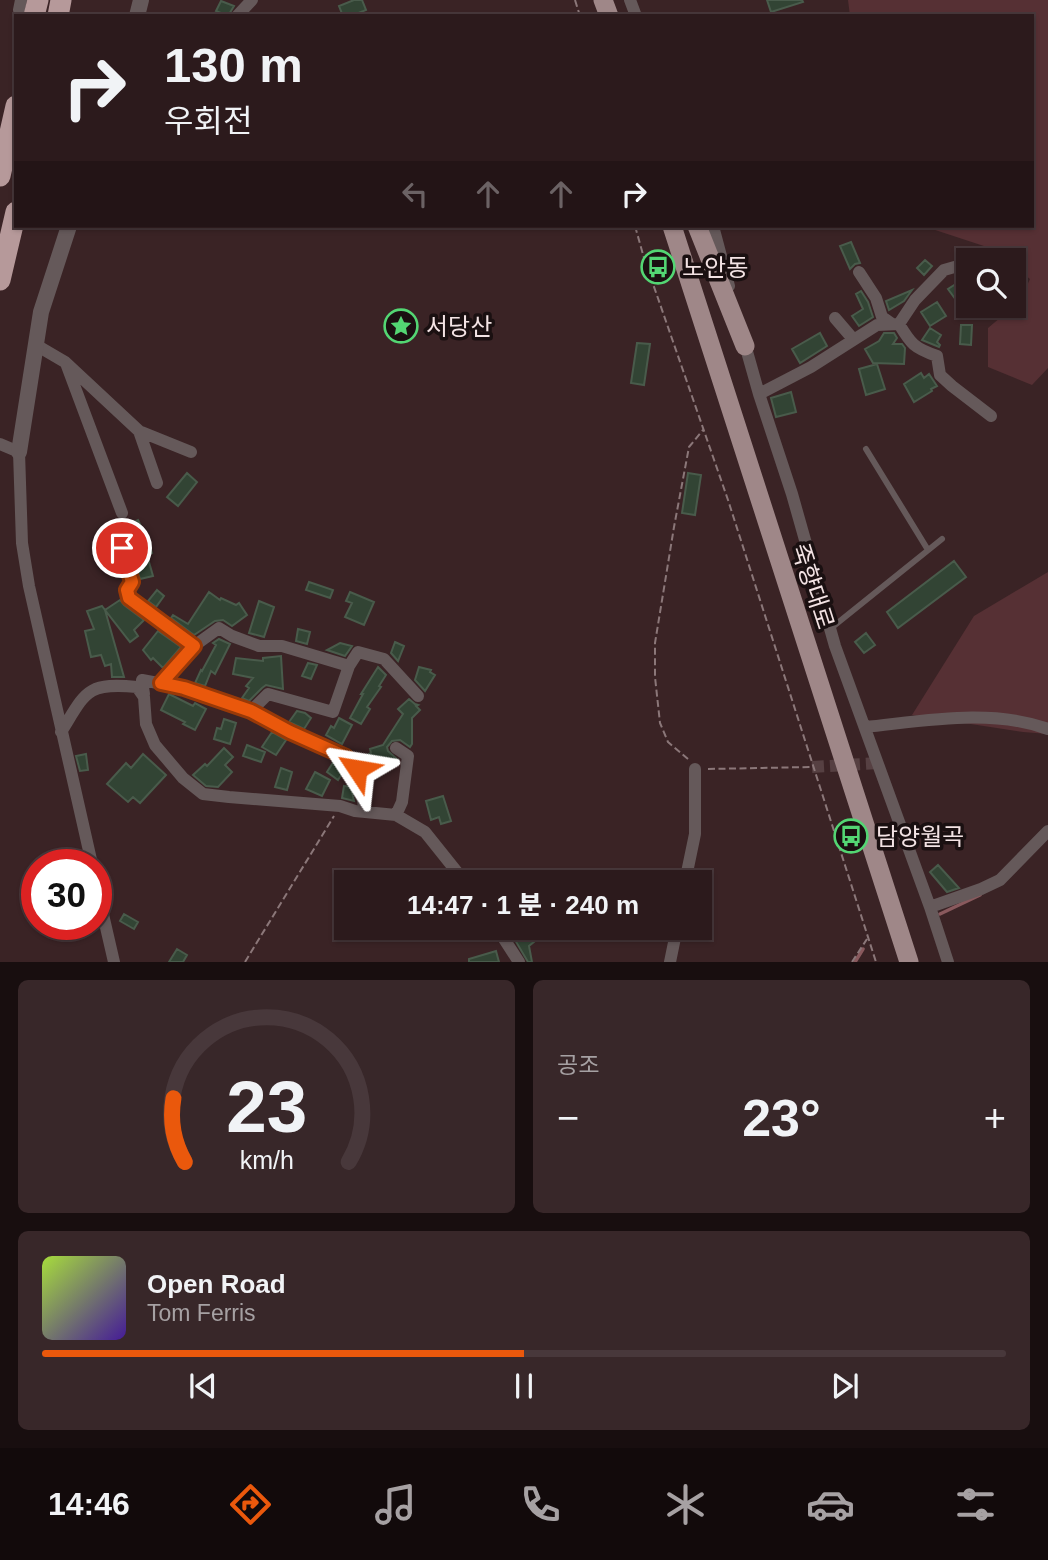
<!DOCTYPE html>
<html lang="ko">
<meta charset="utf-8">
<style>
body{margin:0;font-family:Arial,"Noto Sans KR",sans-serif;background:#382729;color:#f1f3f6;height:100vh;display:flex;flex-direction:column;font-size:26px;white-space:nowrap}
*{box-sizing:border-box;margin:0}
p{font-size:23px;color:#a6a1a3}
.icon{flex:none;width:38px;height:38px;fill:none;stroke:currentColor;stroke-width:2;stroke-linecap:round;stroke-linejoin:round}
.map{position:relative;height:962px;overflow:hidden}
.side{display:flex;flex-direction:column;gap:18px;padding:18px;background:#180e0f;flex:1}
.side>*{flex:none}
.top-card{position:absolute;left:14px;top:14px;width:1020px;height:214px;border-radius:0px;box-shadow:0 2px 5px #0004,0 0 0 2px #48383b;background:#2c1a1c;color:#f1f3f6;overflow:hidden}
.fabs{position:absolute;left:956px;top:248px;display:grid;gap:14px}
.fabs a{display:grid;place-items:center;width:70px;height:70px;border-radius:0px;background:#2c1a1c;box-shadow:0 2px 5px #0004,0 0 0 2px #48383b;font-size:35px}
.speed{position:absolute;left:21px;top:849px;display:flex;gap:14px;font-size:35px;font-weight:700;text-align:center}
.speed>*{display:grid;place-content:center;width:91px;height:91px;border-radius:50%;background:#2c1a1c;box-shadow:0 2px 5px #0004,0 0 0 2px #48383b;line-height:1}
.speed .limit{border:10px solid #d22;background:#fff;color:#111}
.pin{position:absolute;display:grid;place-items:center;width:60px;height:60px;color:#fff;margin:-30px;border:4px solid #fff;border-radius:50%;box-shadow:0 2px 7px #0007}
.me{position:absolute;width:77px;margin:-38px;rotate:303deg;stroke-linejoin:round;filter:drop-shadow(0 0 5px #0008)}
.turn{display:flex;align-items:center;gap:24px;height:147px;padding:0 35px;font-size:32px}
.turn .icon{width:91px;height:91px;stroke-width:2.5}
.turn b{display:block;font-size:49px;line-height:60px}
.lanes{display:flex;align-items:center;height:66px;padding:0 35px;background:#0003;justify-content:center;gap:35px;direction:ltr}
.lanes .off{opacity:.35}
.big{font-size:52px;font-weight:800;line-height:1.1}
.side .card{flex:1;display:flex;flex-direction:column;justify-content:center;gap:10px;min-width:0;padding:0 24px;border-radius:10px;background:#382729}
.side .dial{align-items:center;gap:0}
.dial svg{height:182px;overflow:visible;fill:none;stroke:#48383b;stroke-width:7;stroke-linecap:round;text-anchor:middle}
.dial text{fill:#f1f3f6;stroke:none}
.song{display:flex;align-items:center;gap:21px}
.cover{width:84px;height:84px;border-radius:10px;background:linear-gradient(135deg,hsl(80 70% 55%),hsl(260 70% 35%))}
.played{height:7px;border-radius:4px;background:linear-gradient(90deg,#ea580c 50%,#48383b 50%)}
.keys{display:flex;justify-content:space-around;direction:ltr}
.heat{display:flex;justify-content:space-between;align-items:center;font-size:38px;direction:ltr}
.side .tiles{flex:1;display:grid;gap:18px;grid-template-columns:1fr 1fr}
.card:last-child{grid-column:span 2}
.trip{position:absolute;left:334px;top:870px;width:378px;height:70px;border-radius:0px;background:#2c1a1c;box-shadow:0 2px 5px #0004,0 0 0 2px #48383b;font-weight:800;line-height:70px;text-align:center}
.dock{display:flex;height:112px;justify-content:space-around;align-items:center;background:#120a0b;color:#a6a1a3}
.dock .icon{width:49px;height:49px}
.dock .selected{color:#ea580c}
.dock b{font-size:32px;color:#f1f3f6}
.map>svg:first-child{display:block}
.green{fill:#563034}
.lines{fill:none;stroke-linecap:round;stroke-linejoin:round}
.stream{stroke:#89595d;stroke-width:3.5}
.building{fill:#324434;stroke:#495b4b;stroke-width:2}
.minor-tunnel{stroke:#564042;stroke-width:12;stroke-dasharray:12 6;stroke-linecap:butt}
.path{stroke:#8b7779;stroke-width:2;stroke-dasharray:7 3.5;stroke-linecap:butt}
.service{stroke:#65595a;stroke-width:6}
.minor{stroke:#65595a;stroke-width:12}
.tertiary{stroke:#65595a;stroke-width:16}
.primary{stroke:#9f8788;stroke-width:19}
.motorway{stroke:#b6999a;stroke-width:21}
.route-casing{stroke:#983908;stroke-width:18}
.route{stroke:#ea580c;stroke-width:12}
.labels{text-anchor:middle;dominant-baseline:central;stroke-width:7;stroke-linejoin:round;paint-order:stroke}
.poi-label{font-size:24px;fill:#f3e3e4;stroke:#1a1011;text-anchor:start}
.street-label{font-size:24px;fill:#f3e3e4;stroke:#1a1011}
</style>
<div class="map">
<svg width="1048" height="962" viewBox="0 0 1048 962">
<rect width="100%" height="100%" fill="#3a2325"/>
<path class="green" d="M848 0H1048V368L1032 385 988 367V328L1020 301 1030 279 1013 265V261H1007L993 249 923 226H1032V16H850Z
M1048 572V734L1023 732 912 715 974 616Z"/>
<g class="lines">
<path class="stream" d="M940 914 980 895
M855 962 863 949"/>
</g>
<path class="building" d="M354 0H362L366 10 351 16H343L339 6Z
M767 0H802L803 2 771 12Z
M221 1 234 6 228 16 216 11Z
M851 242 860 263 855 264 850 269 840 246Z
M925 260 932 266 924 275 917 268Z
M962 280 968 288V293L956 300 948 289Z
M912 290 904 301 889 310 886 301Z
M861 291 868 302 873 317 859 326 852 316 863 309 856 294Z
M937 302 946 316 930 326 921 312Z
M961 325H972L971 345 960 344Z
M930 328 941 335 937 342 940 345 939 347 922 340Z
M820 333 827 346 800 363 792 349Z
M884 333H894L897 338 893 344H902L905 348 904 364 873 363 865 349 879 341Z
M637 343 650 344 644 385 631 383Z
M877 364 885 389 866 395 859 369Z
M921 373 924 378 929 374 937 386 931 389 932 391 914 402 904 384Z
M791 392 796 412 776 417 771 398Z
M187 473 197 482 178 506 167 497Z
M688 473 701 475 695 515 682 513Z
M138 520 148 541 152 553 147 555 153 576 140 579 128 542 120 540 114 545V550L120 571 105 538 123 530 121 528Z
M954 561 966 577 898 628 887 612Z
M309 582 333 590 330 598 306 590Z
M157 590 164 596 156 607 148 601Z
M209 592 220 600 221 598 236 605 239 603 247 615 232 626 223 620 215 621 194 635 171 618 173 615 188 624Z
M350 592 374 602 364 625 345 617 352 603 346 601Z
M120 600 124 605 144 620 134 630 138 636 130 642 105 610Z
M259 601 274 607 264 637 249 633Z
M102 606 105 610 124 677H112L111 664 105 666 101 655 91 657 85 631 94 629 87 611Z
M298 629 310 632 307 644 296 641Z
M158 631 181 647 163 668 153 658 151 660 143 650Z
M866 633 875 645 864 653 855 642Z
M219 639 230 644 215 674 211 671 205 686 195 683 201 670 202 671 216 645 213 643Z
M395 642 404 646 398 661 391 653Z
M340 643 352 646 345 656 327 650Z
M281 656 283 689 266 685 262 688 249 701 242 698 249 688 246 686 253 678 233 674 236 658 263 661V658Z
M308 663 317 665 311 679 302 676Z
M378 667 386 675 379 686 381 687 367 707 370 709 361 724 350 718 363 694H361Z
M419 667 431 670 430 672 435 675 425 691 415 680Z
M169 694 193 706 195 703 206 709 195 730 183 724 185 722 161 710Z
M409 699 415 704 418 705 416 706 420 710 412 718V744L410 747 400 740 392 741 387 747 388 751 398 760 370 770 365 756 371 753 370 749 383 745 403 714 398 709Z
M297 711 305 713 311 718 304 729 289 722Z
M339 718 352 725 342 744 326 735 331 726 334 728Z
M224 719 236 723 230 744 214 739 217 728 221 729Z
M272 732 286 740 276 755 262 747Z
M247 745 265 752 261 762 243 756Z
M224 748 233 757 225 765 232 772 218 787 206 786 193 775 205 764 207 766Z
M86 754 88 770 80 771 76 756Z
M143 754 166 775 140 803 133 797 128 802 107 784 126 763 131 768Z
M334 761 341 764 345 769 338 780 327 772Z
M281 768 292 772 287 790 275 787Z
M315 772 330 780 322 796 306 789Z
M344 786 351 787 354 801 342 798Z
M443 796 451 821 441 824 439 817 431 820 426 801Z
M938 865 959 888 947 892 930 872Z
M124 914 138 922 134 929 120 921Z
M525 928 535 941 529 946 532 962H528L515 940 519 936 517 934Z
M177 949 187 955 183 962H169Z
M496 951 499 962H469V959Z"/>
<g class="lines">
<path class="minor-tunnel" d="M812 767 879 763"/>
<path class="path" d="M575 0 580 16
M635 226 644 258 728 500 876 962
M688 759 668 742 660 723 655 677V643L674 527 689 447 703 430
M708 769 811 767
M245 962 334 816
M852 962 867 939"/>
<path class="service" d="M866 449 928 550
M830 629 942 539"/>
<path class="minor" d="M630 0 636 16
M19 10 21 0
M237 16 252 0
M713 226 729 286
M859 272 876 298 882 317 892 324
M835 318 853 339
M899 324C911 344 914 348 937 356L940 375 952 386 991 416
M744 341 759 394 792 494 835 646 930 907 948 962
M36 345 65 362 139 431 191 452
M67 366 122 513
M759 394 811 367 877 325 899 324 915 300 944 270 965 264 968 266
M139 431 157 483
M0 444 19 452 22 543 29 586 92 864
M122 548 132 582 127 590 129 598 194 646 219 628 232 636 259 646H282L349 666
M161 683 194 646
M144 694 142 680 184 688 251 711 290 732 346 757 357 769 365 812
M251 711 268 694 333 712 349 666 358 652 384 659 418 696
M865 727C924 721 991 708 1048 729
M61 732C86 692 86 682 137 687L144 697 146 724 155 745 183 778 203 794 229 797 340 806 355 811 396 815 425 832 465 882
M396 815 402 802 408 756 396 748
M685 882 695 834V769
M96 884 114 962
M930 907 981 889 1000 880 1048 831
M497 928 519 962
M670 962 677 928"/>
<path class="tertiary" d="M137 16 141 0
M19 452 41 312 69 226"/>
<path class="primary" d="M603 0 609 16
M672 226 909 962
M697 226 745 346"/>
<path class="motorway" d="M34 16 38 0
M58 16 61 0
M0 176 16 106
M0 280 16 212"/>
</g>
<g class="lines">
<defs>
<path id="route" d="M122 548 132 582 127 590 129 598 194 646 161 683 184 688 251 711 290 732 346 757 357 769"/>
</defs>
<use href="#route" class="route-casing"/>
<use href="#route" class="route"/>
</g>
<defs>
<symbol id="bus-ring" viewBox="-11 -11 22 22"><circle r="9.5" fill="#1a1011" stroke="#53d673" stroke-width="1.5"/><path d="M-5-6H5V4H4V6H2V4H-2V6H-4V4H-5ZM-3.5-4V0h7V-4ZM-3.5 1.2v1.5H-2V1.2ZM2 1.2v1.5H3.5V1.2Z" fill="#53d673"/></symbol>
<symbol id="sight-ring" viewBox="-11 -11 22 22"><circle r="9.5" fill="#1a1011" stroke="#53d673" stroke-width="1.5"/><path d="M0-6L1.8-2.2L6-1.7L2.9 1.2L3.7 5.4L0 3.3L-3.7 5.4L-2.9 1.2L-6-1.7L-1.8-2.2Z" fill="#53d673"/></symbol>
</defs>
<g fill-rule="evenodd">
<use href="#bus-ring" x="639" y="248" width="38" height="38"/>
<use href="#sight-ring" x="382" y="307" width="38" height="38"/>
<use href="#bus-ring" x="832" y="817" width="38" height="38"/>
</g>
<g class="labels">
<g class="poi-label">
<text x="682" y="267">노안동</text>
<text x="426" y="326">서당산</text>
<text x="876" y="836">담양월곡</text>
</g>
<g class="street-label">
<text transform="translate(813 586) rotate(72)">죽향대로</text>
</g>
</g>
</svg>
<div class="fabs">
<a><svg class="icon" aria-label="search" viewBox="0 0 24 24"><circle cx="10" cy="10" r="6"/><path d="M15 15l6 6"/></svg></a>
</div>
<div class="speed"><div class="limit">30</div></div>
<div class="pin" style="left:122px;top:548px;background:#d93025"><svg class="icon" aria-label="arrive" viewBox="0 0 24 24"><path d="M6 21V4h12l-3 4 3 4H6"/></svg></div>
<svg class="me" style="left:357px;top:769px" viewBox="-20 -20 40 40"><path d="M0-17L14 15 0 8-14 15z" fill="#ea580c" stroke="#fff" stroke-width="4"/></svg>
<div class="trip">14:47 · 1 분 · 240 m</div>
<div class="top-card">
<div class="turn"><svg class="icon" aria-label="right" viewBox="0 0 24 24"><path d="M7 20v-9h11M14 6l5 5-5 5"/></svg><div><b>130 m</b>우회전</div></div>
<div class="lanes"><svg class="icon off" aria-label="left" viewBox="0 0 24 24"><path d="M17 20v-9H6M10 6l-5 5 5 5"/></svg><svg class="icon off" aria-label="ahead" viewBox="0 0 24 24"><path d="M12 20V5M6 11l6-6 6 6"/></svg><svg class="icon off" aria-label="ahead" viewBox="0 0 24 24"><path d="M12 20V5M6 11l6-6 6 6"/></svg><svg class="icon" aria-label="right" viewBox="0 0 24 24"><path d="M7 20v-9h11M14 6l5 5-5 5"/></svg></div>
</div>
</div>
<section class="side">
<div class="tiles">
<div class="card dial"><svg viewBox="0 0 100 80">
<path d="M14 69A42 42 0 1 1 86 69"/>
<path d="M14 69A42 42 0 0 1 9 41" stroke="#ea580c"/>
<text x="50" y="56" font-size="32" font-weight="700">23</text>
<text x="50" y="72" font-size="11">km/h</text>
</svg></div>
<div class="card"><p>공조</p>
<div class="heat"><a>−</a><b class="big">23°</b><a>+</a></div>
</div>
<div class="card">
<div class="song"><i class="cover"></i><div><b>Open Road</b><p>Tom Ferris</p></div></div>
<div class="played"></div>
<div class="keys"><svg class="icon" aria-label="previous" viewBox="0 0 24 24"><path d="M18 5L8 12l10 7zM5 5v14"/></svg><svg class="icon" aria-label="pause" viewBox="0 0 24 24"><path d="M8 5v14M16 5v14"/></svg><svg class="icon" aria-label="next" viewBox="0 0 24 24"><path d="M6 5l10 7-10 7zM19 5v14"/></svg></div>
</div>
</div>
</section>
<nav class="dock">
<b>14:46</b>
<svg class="icon selected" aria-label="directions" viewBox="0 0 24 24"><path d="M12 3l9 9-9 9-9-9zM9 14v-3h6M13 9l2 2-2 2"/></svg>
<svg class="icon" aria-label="music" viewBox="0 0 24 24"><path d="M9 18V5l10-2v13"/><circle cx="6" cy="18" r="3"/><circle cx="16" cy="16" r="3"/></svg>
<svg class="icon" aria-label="phone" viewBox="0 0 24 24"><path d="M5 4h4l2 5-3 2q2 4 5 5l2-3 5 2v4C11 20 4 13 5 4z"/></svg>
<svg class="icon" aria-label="climate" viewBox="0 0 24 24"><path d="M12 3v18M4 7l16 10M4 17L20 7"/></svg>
<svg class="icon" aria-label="car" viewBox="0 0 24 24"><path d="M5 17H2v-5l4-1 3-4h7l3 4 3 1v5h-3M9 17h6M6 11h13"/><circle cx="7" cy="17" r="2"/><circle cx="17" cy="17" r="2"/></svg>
<svg class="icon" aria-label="filters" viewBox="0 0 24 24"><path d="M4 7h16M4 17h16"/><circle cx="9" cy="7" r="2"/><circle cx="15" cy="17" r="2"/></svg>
</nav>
